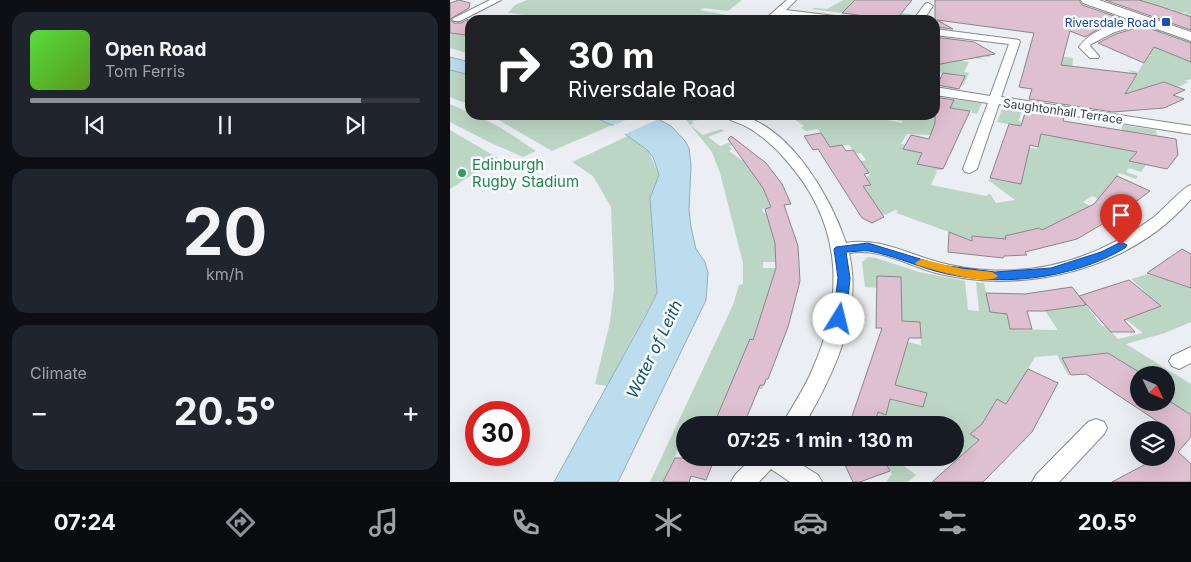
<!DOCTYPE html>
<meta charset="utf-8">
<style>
body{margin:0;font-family:Inter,sans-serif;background:#20242c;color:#f1f3f6;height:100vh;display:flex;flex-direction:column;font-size:19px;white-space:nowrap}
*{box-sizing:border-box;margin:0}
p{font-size:16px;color:#9ea1a6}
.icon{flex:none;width:28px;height:28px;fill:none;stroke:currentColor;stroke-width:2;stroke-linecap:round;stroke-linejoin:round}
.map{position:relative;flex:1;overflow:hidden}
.panel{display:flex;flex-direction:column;gap:12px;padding:12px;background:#0d0f14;width:450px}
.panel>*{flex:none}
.guide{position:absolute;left:15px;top:15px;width:475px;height:105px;border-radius:15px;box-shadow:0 5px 20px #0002;background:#202124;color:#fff;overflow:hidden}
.needle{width:32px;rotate:134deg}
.fabs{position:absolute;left:680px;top:366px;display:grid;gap:10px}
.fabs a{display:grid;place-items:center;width:45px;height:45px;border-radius:50%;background:#171b24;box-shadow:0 5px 20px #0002;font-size:25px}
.speed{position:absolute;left:15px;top:401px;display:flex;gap:10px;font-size:25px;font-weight:700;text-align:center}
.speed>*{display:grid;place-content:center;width:65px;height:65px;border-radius:50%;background:#171b24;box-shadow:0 5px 20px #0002;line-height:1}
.speed .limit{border:8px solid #d22;background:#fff;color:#111}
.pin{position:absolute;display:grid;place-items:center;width:42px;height:42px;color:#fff;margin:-51px -21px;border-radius:50% 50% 50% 0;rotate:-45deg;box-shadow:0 0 5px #0007}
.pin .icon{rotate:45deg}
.me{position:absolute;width:55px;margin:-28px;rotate:9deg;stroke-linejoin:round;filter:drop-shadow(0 0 4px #0008)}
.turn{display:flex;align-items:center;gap:18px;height:105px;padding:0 20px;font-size:22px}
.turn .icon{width:65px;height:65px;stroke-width:2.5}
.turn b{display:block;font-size:35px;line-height:42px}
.big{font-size:38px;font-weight:700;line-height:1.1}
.panel .tile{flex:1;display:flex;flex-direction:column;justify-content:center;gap:8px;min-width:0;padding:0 18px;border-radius:15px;background:#20242c}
.panel .dial{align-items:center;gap:0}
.dial b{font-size:65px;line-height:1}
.song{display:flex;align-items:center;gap:15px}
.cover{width:60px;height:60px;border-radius:8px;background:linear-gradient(135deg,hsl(110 70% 55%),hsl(90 70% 35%))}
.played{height:5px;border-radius:2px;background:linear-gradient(90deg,#8c9099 85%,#363941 85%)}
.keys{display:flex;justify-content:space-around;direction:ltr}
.heat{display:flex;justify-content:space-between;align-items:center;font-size:28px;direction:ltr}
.trip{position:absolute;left:226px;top:416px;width:288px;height:50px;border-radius:25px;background:#171b24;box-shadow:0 5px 20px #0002;font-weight:700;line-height:50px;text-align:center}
.menu{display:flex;height:80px;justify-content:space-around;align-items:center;background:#090b0e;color:#9ea1a6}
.menu .icon{width:35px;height:35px}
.menu .on{color:#8c9099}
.menu b{font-size:22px;color:#f1f3f6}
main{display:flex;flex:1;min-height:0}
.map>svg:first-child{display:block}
.green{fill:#bcd6c5}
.water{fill:#bbdded;stroke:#94acb8}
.pier{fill:#ebeef2}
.building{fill:#dfc0d1;stroke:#8a8688}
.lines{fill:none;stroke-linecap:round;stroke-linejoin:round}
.street-casing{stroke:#86898c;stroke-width:2}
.secondary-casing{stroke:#86898c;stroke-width:2}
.street{fill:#fff;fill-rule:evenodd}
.secondary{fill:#fff;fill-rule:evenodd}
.route{fill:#1a73e8;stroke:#114b97}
.slow{fill:#f59e0b}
.transit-dot{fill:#1a4fb4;stroke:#f8fcff;stroke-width:2}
.leisure-dot{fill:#2e9e5b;stroke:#f8fcff;stroke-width:2}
.labels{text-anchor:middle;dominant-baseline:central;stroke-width:5;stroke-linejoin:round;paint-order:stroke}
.far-transit-label{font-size:12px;fill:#164399;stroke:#f8fcff;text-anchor:end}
.far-street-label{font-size:12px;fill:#3a3b3c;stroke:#f8fcff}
.leisure-label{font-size:15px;fill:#27864d;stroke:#f8fcff;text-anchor:start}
.water-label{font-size:16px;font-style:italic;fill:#13526a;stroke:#f8fcff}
</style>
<main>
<section class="panel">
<div class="tile">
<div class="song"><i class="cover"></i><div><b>Open Road</b><p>Tom Ferris</p></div></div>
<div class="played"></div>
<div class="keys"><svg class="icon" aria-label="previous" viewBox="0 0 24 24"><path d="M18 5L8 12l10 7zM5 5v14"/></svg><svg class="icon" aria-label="pause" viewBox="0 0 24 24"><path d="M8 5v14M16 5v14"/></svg><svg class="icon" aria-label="next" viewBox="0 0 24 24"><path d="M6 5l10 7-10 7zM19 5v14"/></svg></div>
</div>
<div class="tile dial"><b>20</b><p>km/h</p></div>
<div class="tile"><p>Climate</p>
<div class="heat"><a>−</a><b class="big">20.5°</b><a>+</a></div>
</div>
</section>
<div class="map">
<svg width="741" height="482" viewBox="0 0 741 482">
<rect width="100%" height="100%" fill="#ebeef2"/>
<path class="green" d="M77 0H292L278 11 254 8 250 10 277 15 270 20H119L58 13 65 5Z
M393 0H429V10L465 15 461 20H446L449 16 404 10 400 14H396L398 11 395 10 392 13 362 9 364 8 377 9Z
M689 0H741V17L734 14 739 12 723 14 719 12 724 10C711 6 701 7 689 0Z
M675 32 741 61V79L734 81 739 82 728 87 722 85 675 104 683 111H673L674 103 579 52 623 58 622 70 684 74 678 70 688 72 698 56H702L673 44Z
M4 33 20 36V54L0 48V35Z
M485 46 540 55 539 57 531 56 530 58 538 60 514 57 513 61 519 62 514 72 519 73 513 86 511 85 513 79 487 72 485 75Z
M0 70 20 75V105L0 97Z
M503 99 532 103 527 114 521 113 522 111 503 108 496 122 482 135 457 134 451 144 465 147 473 152 468 164 492 168V170H485L487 172 481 185 536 196 540 194 546 203 565 200 538 180 541 179 570 184 574 171 570 146 587 149 588 147 574 127 547 122 553 106 572 109 569 121 578 127 650 146 651 143 671 142 672 125 706 130 707 135 684 132V141L699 165H696L691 172 679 168 676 172 688 176 686 179 669 173 667 177 683 182 655 203 642 196 633 202 645 209 636 215 629 211 594 233 589 228 570 235H555L557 240 540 241 538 237 523 236 522 240 507 238 506 244 498 243 502 233 446 213 448 211 445 210 435 215 431 213 413 186 421 184 416 177 420 175 411 161 416 160 411 153 406 154 399 145 380 147 368 129 356 131 351 128 354 126 340 116 412 115 452 123V121L421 115 496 113Z
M0 104 20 113V115C35 115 72 142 86 151L73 157 41 143 0 122Z
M40 115H139L162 125 102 151Z
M232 115H248L255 119 242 121 244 123 240 125 253 135 271 129 274 131 258 137 270 146 287 140 290 142 279 146 282 149 279 151 291 160H314L317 164 299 168C312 173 327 175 333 187L314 191 321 207 312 209 314 213 336 209V211L320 213 324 239 345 236 348 245 326 246V262H313V268H326V278L350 277V284H348L334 334 284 380 314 385 312 389 278 390 266 419 252 416 247 425H235V444L231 443 213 482H200L283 305 289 285 293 284V263L270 173 262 152Z
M0 130 48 158 0 189Z
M178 136 199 152 209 175 200 198 207 293 157 386 145 384 160 322 164 288 161 207 143 176 122 162Z
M418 257 426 258 469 272 515 281 518 310 529 311 526 282 534 283 540 309 556 310 560 329 608 330 595 311 636 305 652 326H656L668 339 693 333 664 310 710 306 681 279 698 274 741 288V322L715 333 676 344 741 384V415L716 400V375H689L677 365 659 353 653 359 646 354 613 358 621 375H618L607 355 585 357 564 392 560 406 547 399 540 412 557 429 575 440 573 442 536 420 521 434 529 440 504 462 498 458H505V425H415L428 412 436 414 440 399 455 403 445 385 458 342 471 345 470 322 452 321 451 277 428 276 427 288 415 287 412 262Z
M433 458H456L451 464 466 475 458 482H436L442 474Z"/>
<path class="water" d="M0 57 20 62V75L0 70Z
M139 115H200L221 126 235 141 239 148 241 165 239 210 241 227 246 249 255 262 258 273 256 300 168 482H104L196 315 207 293 200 198 209 175 203 157 196 149 162 125Z"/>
<path class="pier" d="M187 115H205L211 118 173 135 160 127Z"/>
<path class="building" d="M9 0 20 3 19 8 0 19 4 23H11L18 19 16 35 0 33V3Z
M405 0H462L446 20 392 13Z
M485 0H629L632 5 676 20 650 28 635 37 620 31 611 65 687 74 675 94 714 82 735 90 723 95 734 99 714 108 663 112 579 99 582 89 569 87 584 33 487 20 503 29 485 27Z
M655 0H689L712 7 741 17V30Z
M693 26 741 43V62L704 47 694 63 648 43 666 34Z
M485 37 524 42 545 54 485 65Z
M493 73 515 76 509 89 487 85Z
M485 97 504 100 500 108 520 111 493 169 467 164 472 153 453 149 461 135 479 139 485 123Z
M576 110 616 116 614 117 613 121 726 139 728 155 717 169 679 161 687 152 591 134 588 147 580 145 571 184 540 178 559 124 571 126Z
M371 133 380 147 392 145 396 151 403 150 419 173 414 174 421 185 413 186 434 217 422 223 412 218 368 149 363 150 354 136Z
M281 136 316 163 332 184 341 204 334 205 348 246 350 281 338 327 318 379H316L314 385H310L294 424 266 419 300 339 303 340 326 268 325 243 315 209 321 207 313 188 278 139Z
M667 176 700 191 671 213 627 239 575 252 577 255 554 256 553 258 498 252 499 232 522 241V236L556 239 555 236 589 228 592 230 644 204Z
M732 249 741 254V288L697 273Z
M427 276 451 277 452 321 470 322 471 338H459L445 385 477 393 473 407 440 399 436 415 428 412 424 425H399L432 328H426Z
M679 280 711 306 674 320 685 332H661L629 296 636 305 594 311H577L582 329H560L557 314 540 312 536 293 575 294 622 287 629 296Z
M658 353 689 372V402H721L741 415V437L728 452 741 464V482H662L707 458H716V427L636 374 621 375 612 358Z
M578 369 608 383 582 432 533 482H482L529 440 520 434 532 424 547 399 556 404Z
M225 458H265L256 480 241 476 239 482H213Z
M398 458H433L440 471 410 482H403L395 465 400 463Z"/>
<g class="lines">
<defs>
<path id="street" d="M40 0H51L10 21H4L2 19Z
M337 0H346L336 10 393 17 398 20H370L330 15 325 20H314Z
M478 3 483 6 473 20H463L475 4Z
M697 17 700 18V22L665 32 641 44 640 46 649 56 648 58H640L629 47C643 26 674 23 697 17Z
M485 29 569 40 570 42 551 97 741 126V134L549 104 527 169 520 173 515 172 513 169 538 103 485 95V87L540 96 559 44 485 35Z
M274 115C280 115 287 114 293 116 342 130 381 198 396 243 429 237 458 254 488 262 523 272 563 273 598 266 637 258 673 240 704 217 713 210 734 186 741 185V199C681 269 578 294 490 274 460 267 431 247 399 253 413 313 384 374 354 425H332C342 406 355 388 363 368 396 293 391 221 335 159 324 146 311 135 297 127 290 123 279 121 274 115Z
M741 347V363L729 369 722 366 719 361 722 356Z
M646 419 654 422 657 428 654 434 609 482H582L586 475 638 422Z
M302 458H341L368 475 372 482H340L321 469 309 482H281L285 475Z"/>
<path id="secondary" d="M631 0H649L741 32V41L633 3Z"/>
</defs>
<use href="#street" class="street-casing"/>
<use href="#secondary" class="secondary-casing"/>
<use href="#street" class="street"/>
<use href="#secondary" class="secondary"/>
</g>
<path class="route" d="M671 242 677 245 675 248C621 280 546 288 485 271 464 265 442 255 419 251 412 250 404 252 396 252L400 278 396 319 394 323H385L383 319 388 278 384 249 386 247 418 243 490 265 545 272 601 268 651 252Z"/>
<path class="slow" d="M471 259 513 269 542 272 548 276C539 287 481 269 467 265L465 263Z"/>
<rect class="transit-dot" x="711" y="17" width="10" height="10" rx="2.5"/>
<circle class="leisure-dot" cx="12" cy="173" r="5"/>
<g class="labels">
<g class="far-transit-label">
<text x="706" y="22">Riversdale Road</text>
</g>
<g class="far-street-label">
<text transform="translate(613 111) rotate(8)">Saughtonhall Terrace</text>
</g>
<g class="leisure-label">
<text x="22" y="164">Edinburgh<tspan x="22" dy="17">Rugby Stadium</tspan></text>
</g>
<g class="water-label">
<text transform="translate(204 349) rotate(-64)">Water of Leith</text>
</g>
</g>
</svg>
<div class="fabs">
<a><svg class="needle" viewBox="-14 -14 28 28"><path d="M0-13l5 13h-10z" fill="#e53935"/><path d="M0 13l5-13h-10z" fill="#9ea1a6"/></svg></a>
<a><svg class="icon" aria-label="layers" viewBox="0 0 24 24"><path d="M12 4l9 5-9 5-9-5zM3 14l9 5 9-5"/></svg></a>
</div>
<div class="speed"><div class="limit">30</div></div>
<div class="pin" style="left:671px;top:245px;background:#d93025"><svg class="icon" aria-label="arrive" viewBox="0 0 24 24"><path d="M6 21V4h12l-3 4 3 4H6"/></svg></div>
<svg class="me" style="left:389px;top:319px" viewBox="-20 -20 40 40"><circle r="19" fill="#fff"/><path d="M0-13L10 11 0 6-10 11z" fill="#1a73e8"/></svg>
<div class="trip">07:25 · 1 min · 130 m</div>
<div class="guide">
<div class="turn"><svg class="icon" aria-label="right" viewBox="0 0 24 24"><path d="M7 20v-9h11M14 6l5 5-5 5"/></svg><div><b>30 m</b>Riversdale Road</div></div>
</div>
</div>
</main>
<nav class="menu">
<b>07:24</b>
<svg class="icon on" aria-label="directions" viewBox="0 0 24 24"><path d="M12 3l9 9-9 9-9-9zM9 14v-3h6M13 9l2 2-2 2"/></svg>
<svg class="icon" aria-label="music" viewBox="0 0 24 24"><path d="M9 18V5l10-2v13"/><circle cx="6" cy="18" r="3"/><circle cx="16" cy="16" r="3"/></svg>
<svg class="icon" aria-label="phone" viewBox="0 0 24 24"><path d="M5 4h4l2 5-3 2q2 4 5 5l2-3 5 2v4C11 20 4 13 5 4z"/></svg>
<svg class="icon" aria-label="climate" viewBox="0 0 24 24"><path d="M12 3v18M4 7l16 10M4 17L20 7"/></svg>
<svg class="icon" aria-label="car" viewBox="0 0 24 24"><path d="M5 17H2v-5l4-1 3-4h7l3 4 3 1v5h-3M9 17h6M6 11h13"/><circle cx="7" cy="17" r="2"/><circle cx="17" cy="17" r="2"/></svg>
<svg class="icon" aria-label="filters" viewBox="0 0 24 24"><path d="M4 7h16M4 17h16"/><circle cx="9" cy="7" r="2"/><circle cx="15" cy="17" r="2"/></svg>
<b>20.5°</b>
</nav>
